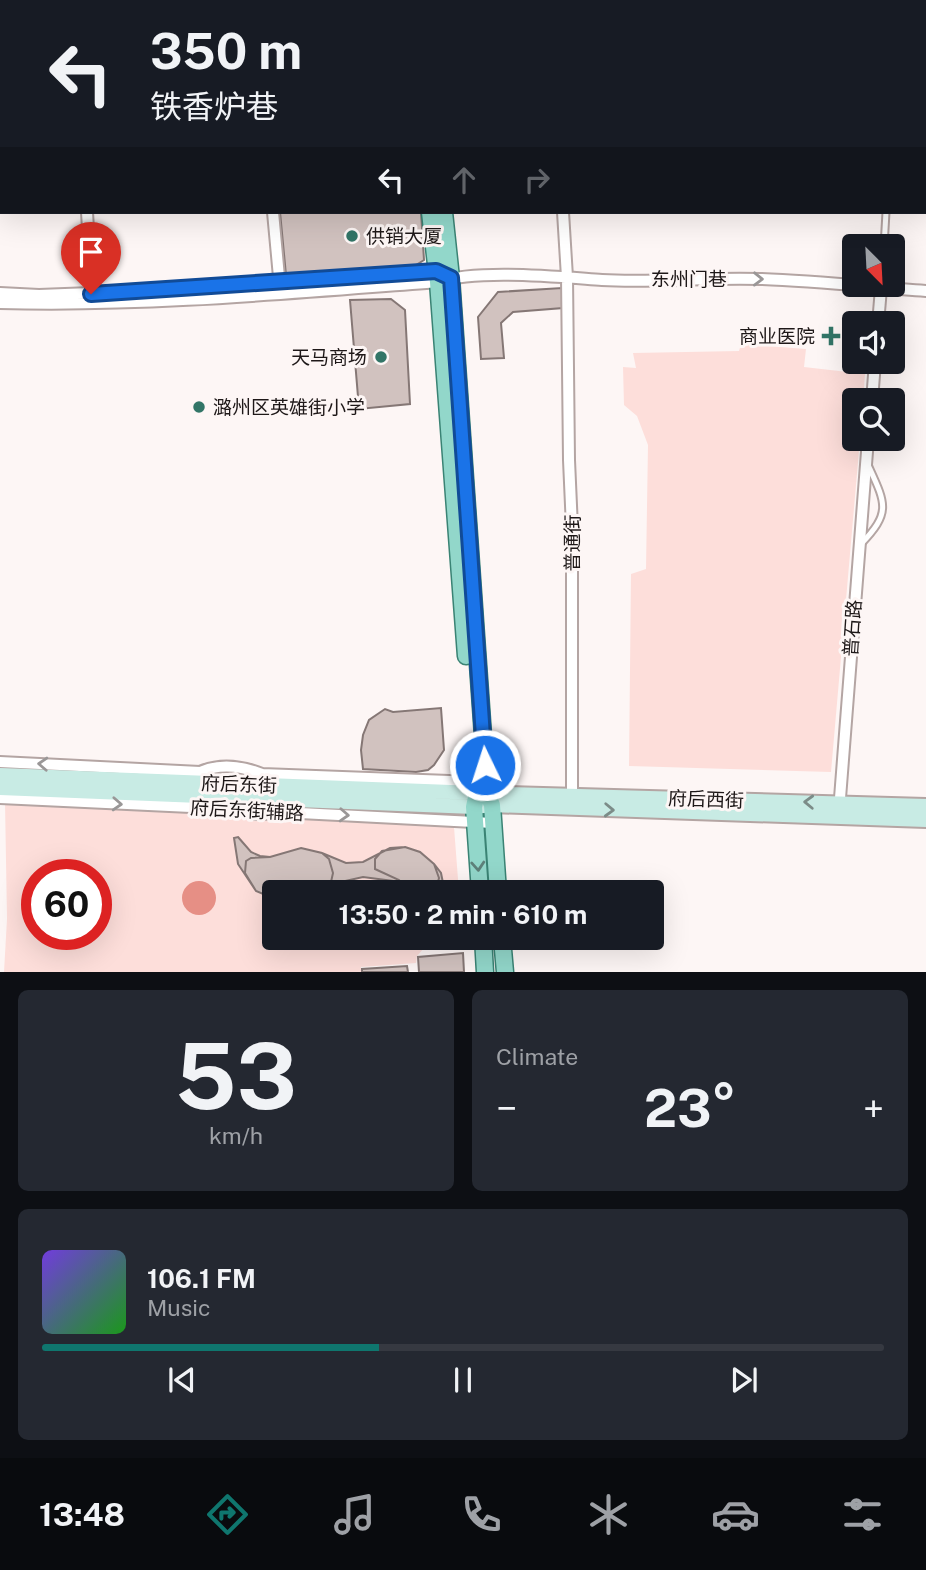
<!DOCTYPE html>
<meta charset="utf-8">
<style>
body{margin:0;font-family:"Public Sans","Noto Sans SC",sans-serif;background:#242831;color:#f1f3f6;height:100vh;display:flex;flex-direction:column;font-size:26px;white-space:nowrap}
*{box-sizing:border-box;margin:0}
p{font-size:23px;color:#9ea1a6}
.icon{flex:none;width:38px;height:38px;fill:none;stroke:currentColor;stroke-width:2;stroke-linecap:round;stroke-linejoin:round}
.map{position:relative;height:972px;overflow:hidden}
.details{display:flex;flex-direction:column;gap:18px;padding:18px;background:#0d0f14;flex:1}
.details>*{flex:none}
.guide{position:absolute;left:0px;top:0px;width:928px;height:214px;box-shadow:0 7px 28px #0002;background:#171b24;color:#f1f3f6;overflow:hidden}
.needle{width:46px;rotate:156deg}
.buttons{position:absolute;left:842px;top:234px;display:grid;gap:14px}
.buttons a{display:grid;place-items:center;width:63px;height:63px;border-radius:7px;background:#171b24;box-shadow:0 7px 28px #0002;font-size:35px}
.speed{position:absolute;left:21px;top:859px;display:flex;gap:14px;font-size:35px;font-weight:700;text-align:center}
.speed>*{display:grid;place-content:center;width:91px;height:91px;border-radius:50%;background:#171b24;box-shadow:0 7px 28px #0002;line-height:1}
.speed .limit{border:10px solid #d22;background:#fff;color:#111}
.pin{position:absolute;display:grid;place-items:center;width:60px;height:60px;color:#fff;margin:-72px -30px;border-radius:50% 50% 50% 0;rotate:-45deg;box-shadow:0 0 7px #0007}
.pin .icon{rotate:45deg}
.me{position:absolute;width:77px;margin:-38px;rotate:356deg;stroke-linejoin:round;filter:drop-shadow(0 0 5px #0008)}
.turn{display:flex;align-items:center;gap:24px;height:147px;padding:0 35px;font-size:32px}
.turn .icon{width:91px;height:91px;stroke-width:2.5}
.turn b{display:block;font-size:49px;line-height:60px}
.lanes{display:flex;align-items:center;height:66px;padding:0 35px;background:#0003;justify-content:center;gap:35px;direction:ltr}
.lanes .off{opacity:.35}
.big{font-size:52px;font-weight:700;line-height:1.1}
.details .widget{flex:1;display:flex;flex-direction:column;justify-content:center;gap:10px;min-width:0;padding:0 24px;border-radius:10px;background:#242831}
.details .dial{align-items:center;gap:0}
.dial b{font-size:91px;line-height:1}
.song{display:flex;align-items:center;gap:21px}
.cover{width:84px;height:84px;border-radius:10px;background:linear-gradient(135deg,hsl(260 70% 55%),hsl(120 70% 35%))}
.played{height:7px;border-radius:4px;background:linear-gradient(90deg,#0f766e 40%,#363941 40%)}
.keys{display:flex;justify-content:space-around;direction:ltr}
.heat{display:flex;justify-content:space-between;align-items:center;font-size:38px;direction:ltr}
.details .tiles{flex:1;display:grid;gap:18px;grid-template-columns:1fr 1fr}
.widget:last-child{grid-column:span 2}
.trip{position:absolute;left:262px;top:880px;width:402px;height:70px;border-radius:7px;background:#171b24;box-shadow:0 7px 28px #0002;font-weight:700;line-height:70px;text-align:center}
.tab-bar{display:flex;height:112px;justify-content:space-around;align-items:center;background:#090b0e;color:#9ea1a6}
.tab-bar .icon{width:49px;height:49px}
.tab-bar .on{color:#0f766e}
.tab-bar b{font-size:32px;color:#f1f3f6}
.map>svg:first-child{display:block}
.green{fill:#fddeda;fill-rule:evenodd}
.water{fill:#e68f85}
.building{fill:#d1c2bf;stroke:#857775;stroke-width:2}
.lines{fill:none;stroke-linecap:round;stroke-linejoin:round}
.lane-casing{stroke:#b4a5a3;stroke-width:9}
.street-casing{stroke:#b4a5a3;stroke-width:14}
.secondary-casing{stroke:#b4a5a3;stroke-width:18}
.primary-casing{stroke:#3a8374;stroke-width:19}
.lane{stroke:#fff;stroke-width:5}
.street{stroke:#fff;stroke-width:10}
.secondary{stroke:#c8ebe4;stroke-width:14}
.primary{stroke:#92d7ca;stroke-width:16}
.oneway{stroke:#9a9797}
.oneway2{stroke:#7c8c88}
.oneway3{stroke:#5e817a}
.route-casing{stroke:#114b97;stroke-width:18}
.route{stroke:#1a73e8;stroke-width:12}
.poi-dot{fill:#327567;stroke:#fdf6f5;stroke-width:2.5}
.labels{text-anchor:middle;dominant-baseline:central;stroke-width:6;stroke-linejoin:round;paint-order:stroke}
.poi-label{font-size:19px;fill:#1e1818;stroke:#fdf6f5;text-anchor:start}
.street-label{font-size:19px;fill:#1e1818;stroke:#fdf6f5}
</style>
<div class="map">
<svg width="926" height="972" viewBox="0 0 926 972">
<rect width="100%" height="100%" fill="#fdf6f5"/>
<path class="green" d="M741 344 806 349 804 367 865 374 863 401H854V439H860L831 772 629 766 631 574 646 569 648 445 637 416 624 405 623 367 636 368 633 353 739 351Z
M5 802 291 816 454 827 459 892H275V938H433L417 956 416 963 361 967V972H4L7 919ZM37 875H96V934H37Z"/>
<path class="water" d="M182 898a17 17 0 1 1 34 0a17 17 0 1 1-34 0Z"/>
<path class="building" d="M529 0H605V2H512Z
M280 212H421L424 260 416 265 286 275Z
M562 288 563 308 513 312 501 323 504 358 481 359 478 317 498 292Z
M391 299 405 310 410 404 359 409 350 300Z
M441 708 444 750 434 765 428 770 416 772 363 769 361 750 363 735 369 720 385 709 393 712Z
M238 837 251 852 260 856 270 857 301 848 322 853 346 863 363 862 390 848 405 847 420 852 434 864 441 873 444 888 441 892H430L401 882 363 877 332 884 318 892H275V899L256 891 238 864 234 838Z
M405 847 420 852 434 864 439 878 436 889 432 892H410L399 880 375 869V859L382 851Z
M301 848 322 853 329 859 333 873 331 882 323 890 318 892H275V899L256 891 245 873 246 861 251 858 270 857Z
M463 953 464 972H419L418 957Z
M407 966 408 972H362V969Z"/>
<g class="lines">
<defs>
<path id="lane" d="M884 247 886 212
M861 544C891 513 886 504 869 467"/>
<path id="street" d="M256 0V2
M616 0V2
M83 2V0
M919 2 920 0
M0 119H2
M87 212 92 298
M273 212 280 288
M563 212 567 277 569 460 572 528V800
M0 293 39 295 169 290 436 271 442 274
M0 303C146 307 292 293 438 282 478 269 558 277 602 280 655 283 708 277 761 279 816 281 871 287 926 291
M878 324 881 288
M872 401 875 362
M0 762 200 772C220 763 242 766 262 774L476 782
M0 798 233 809 254 814 300 813 493 823
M839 811 868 439"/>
<path id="secondary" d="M0 775 477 793 926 806
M0 788 474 807 492 805 926 820"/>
<path id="primary" d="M415 0V2
M430 212 438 282 466 656
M444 212 451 278 487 793 492 805 498 892
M476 776 477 793 474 807 480 892
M483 938 485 972
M502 938 505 972"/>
</defs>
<use href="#lane" class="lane-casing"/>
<use href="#street" class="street-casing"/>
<use href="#secondary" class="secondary-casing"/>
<use href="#primary" class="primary-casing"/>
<use href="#lane" class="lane"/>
<use href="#street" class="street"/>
<use href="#secondary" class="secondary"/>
<use href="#primary" class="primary"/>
</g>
<defs><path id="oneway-chevron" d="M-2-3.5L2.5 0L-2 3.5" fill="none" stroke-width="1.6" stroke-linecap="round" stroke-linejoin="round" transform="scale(1.75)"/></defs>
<g class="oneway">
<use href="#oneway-chevron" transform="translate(758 279) rotate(1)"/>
<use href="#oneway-chevron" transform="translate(43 764) rotate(-177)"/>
<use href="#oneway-chevron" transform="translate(117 804) rotate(3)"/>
<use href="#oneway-chevron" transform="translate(344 815) rotate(3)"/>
</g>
<g class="oneway2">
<use href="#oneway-chevron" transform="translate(809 802) rotate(-178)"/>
<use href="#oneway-chevron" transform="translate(609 810) rotate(2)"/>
</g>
<use class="oneway3" href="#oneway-chevron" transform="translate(478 866) rotate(86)"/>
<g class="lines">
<defs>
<path id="route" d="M91 294 436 271 451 278 485 765"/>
</defs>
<use href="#route" class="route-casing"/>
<use href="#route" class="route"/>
</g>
<g class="poi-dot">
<circle cx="352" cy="236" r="7"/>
<path d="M827.5 325.5h7v7h7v7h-7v7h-7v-7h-7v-7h7z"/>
<circle cx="381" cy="357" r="7"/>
<circle cx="199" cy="407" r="7"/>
</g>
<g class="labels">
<g class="poi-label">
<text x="366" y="236">供销大厦</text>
<text x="815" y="336" text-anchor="end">商业医院</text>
<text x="367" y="357" text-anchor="end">天马商场</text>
<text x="213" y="407">潞州区英雄街小学</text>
</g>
<g class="street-label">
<text x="689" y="279">东州门巷</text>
<text transform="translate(572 543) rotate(-90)">普通街</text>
<text transform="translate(852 628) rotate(-86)">普石路</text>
<text transform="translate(239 784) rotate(2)">府后东街</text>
<text transform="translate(706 799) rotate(2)">府后西街</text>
<text transform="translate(247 810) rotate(3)">府后东街辅路</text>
</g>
</g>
</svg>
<div class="buttons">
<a><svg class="needle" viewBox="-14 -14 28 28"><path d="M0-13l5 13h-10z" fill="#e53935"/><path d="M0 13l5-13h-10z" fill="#9ea1a6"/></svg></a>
<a><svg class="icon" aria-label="sound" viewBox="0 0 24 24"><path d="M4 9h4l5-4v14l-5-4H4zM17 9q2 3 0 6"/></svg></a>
<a><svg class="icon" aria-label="search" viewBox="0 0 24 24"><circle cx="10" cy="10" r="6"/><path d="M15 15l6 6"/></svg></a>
</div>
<div class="speed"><div class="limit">60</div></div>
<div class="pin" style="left:91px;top:294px;background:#d93025"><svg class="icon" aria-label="arrive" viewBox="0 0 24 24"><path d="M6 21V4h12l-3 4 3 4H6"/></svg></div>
<svg class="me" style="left:485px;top:765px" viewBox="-20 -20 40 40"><circle r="17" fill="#1a73e8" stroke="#fff" stroke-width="3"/><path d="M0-11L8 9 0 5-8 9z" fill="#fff"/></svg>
<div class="trip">13:50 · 2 min · 610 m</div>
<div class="guide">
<div class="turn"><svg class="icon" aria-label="left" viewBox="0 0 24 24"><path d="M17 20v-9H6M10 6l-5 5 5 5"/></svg><div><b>350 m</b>铁香炉巷</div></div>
<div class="lanes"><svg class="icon" aria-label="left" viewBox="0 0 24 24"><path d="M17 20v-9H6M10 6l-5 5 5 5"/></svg><svg class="icon off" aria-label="ahead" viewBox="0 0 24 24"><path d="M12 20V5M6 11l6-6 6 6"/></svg><svg class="icon off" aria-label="right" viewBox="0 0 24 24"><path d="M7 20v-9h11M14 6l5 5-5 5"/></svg></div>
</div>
</div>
<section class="details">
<div class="tiles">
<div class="widget dial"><b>53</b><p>km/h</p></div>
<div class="widget"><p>Climate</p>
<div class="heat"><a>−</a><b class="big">23°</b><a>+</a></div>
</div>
<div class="widget">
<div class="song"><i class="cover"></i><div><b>106.1 FM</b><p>Music</p></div></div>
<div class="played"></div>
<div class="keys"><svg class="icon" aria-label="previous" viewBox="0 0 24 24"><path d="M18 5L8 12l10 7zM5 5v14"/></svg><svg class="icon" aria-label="pause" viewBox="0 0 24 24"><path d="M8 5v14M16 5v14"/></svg><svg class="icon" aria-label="next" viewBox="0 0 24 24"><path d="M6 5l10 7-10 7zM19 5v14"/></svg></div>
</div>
</div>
</section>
<nav class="tab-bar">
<b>13:48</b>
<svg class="icon on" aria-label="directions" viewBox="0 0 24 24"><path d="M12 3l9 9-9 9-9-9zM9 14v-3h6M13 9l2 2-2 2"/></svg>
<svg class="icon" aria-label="music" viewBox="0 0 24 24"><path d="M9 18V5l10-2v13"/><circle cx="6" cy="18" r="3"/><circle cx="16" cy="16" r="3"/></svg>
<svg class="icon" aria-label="phone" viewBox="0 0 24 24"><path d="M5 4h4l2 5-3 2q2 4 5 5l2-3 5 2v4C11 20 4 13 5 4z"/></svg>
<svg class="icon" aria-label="climate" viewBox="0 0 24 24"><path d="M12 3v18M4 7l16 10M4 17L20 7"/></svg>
<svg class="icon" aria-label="car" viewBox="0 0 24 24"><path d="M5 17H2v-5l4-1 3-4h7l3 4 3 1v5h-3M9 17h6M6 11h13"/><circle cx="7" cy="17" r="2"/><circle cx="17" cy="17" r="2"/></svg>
<svg class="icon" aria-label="filters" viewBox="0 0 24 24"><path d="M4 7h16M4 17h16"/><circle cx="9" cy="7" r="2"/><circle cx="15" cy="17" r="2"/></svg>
</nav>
